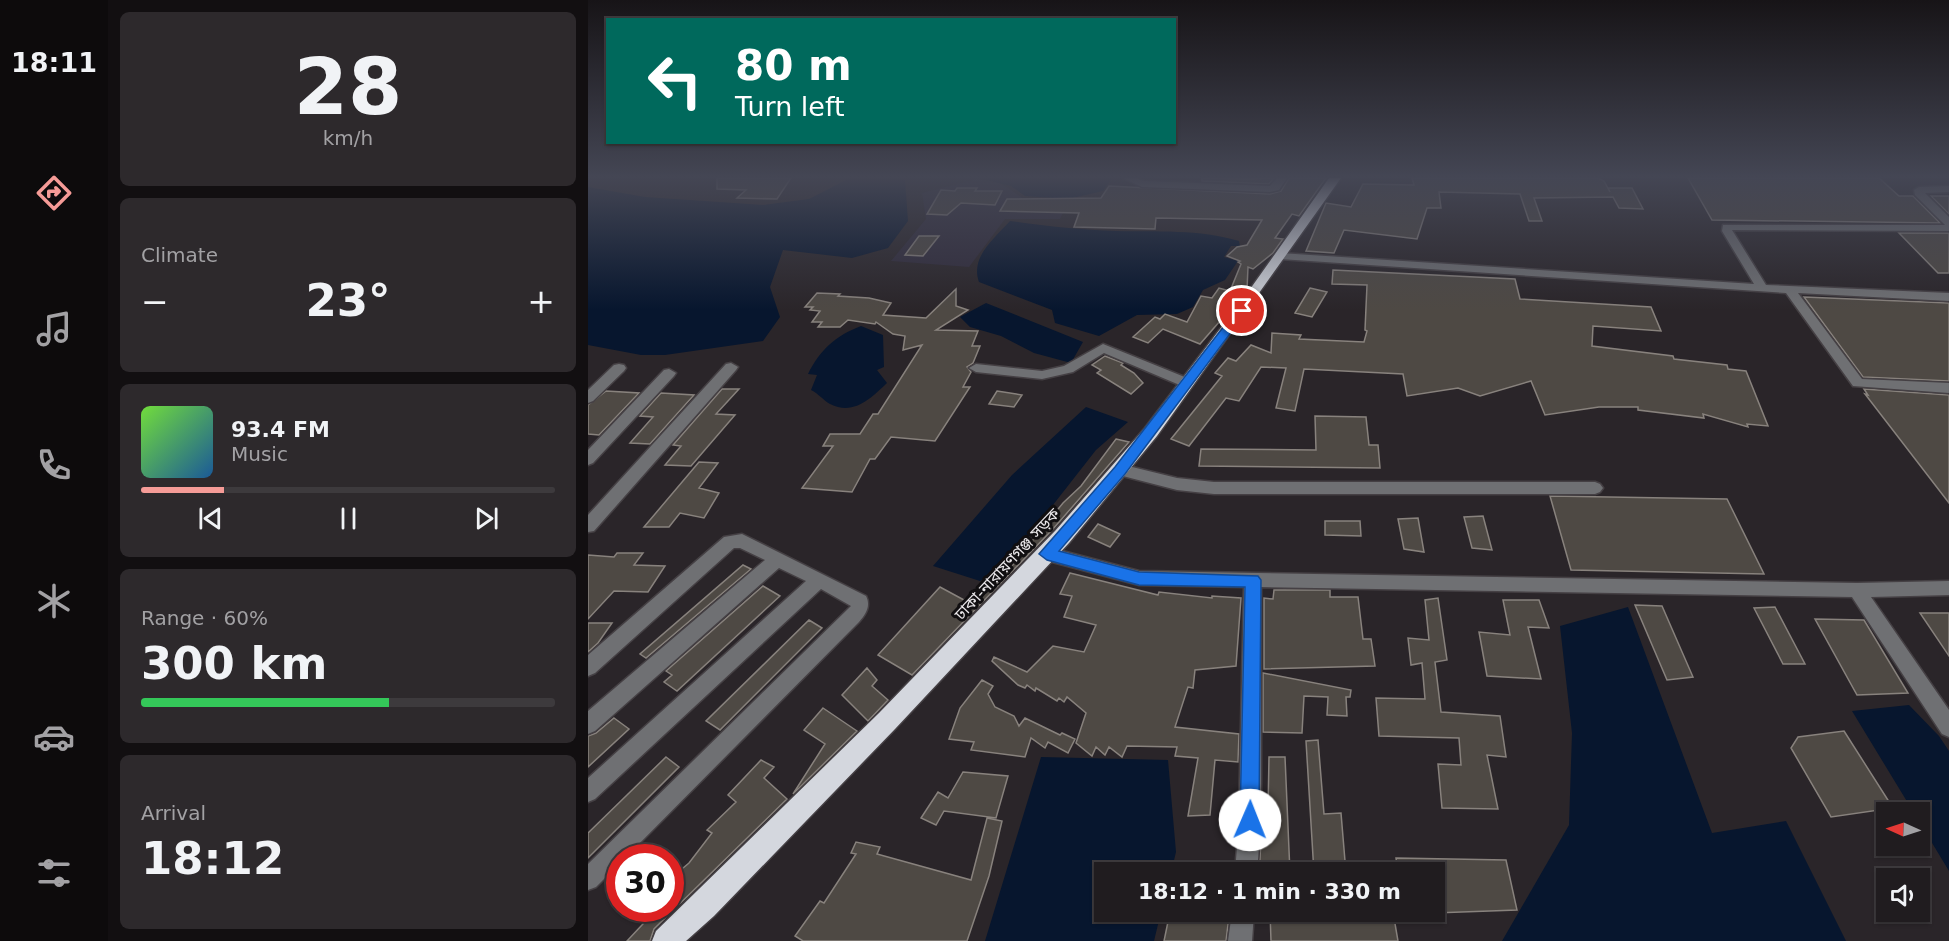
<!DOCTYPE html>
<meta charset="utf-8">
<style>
body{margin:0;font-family:"DejaVu Sans","Noto Sans Bengali",sans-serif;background:#2d292c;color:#f1f3f6;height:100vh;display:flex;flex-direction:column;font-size:22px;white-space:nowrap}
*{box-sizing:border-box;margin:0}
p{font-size:20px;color:#a2a1a4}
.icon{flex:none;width:33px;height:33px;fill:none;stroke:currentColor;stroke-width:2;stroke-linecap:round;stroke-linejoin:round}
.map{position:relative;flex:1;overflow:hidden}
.details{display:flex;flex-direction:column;gap:12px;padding:12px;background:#120f11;width:480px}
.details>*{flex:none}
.top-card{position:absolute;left:18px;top:18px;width:570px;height:126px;border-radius:0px;box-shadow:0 2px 4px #0004,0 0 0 2px #3d3a3d;background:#00695c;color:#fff;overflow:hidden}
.needle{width:39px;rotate:273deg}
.fabs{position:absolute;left:1288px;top:802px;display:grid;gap:12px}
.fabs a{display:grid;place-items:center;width:54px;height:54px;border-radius:0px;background:#201c1f;box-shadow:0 2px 4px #0004,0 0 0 2px #3d3a3d;font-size:30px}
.speed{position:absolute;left:18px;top:844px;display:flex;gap:12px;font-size:30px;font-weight:700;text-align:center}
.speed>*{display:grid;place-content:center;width:78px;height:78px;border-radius:50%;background:#201c1f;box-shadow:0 2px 4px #0004,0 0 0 2px #3d3a3d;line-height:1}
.speed .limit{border:9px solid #d22;background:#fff;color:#111}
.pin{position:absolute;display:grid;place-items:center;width:51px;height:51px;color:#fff;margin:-26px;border:3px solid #fff;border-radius:50%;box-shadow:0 2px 6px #0007}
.me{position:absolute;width:66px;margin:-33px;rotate:1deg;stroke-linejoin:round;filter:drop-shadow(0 0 4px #0008)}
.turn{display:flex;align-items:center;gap:21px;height:126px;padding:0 30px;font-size:27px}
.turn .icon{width:78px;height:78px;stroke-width:2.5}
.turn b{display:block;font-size:42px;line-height:51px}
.big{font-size:45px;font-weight:800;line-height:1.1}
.details .tile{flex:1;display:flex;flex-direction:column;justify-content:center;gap:9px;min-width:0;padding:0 21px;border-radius:9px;background:#2d292c}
.details .dial{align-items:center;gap:0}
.dial b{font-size:78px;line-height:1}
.song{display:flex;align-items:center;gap:18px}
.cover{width:72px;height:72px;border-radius:9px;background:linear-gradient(135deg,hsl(100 70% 55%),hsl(210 70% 35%))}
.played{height:6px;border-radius:3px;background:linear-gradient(90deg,#f59b97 20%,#3d3a3d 20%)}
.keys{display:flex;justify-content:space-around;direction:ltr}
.heat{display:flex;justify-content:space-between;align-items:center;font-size:33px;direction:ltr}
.charge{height:9px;border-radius:4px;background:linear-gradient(90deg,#34c759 60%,#3d3a3d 0)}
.trip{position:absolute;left:506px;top:862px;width:351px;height:60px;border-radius:0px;background:#201c1f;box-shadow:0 2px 4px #0004,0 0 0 2px #3d3a3d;font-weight:800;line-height:60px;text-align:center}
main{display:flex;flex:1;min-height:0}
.menu{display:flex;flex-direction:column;width:108px;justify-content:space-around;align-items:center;background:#0d0b0c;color:#a2a1a4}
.menu .icon{width:42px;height:42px}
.menu .current{color:#f59b97}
.menu b{font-size:27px;color:#f1f3f6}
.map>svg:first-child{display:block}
.industrial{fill:#302b3b}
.water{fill:#07162e}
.building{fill:#4e4944;stroke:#88827d;stroke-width:1.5}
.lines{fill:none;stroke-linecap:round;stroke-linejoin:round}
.minor-casing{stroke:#454044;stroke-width:3}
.highway-casing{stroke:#454044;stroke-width:3}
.minor{fill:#6f7073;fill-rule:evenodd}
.highway{fill:#d4d7de;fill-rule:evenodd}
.route{fill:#1a73e8;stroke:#114b97;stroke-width:1.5}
.labels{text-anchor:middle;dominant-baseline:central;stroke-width:6;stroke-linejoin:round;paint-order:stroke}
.street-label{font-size:16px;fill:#ebe8eb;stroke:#110f11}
</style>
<main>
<nav class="menu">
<b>18:11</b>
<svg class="icon current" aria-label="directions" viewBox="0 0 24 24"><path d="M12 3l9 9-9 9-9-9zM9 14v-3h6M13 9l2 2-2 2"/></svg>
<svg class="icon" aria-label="music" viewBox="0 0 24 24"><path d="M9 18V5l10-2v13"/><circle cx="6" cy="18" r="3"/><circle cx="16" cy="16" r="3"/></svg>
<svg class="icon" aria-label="phone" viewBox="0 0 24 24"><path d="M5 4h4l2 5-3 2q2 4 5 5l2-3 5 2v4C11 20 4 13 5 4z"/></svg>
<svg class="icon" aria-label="climate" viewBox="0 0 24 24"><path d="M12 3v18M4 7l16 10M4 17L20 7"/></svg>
<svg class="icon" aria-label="car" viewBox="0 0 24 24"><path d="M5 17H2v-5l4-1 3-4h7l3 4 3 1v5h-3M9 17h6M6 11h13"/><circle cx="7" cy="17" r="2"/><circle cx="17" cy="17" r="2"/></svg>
<svg class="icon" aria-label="filters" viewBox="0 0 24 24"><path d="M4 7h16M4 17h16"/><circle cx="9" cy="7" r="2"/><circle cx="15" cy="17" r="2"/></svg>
</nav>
<section class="details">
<div class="tile dial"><b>28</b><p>km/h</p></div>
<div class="tile"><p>Climate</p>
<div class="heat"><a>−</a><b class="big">23°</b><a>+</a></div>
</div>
<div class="tile">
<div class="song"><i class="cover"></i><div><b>93.4 FM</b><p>Music</p></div></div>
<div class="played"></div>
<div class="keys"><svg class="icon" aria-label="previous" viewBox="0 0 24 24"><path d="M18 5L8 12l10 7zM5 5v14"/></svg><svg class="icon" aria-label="pause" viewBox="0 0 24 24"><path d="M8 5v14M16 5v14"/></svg><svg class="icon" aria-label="next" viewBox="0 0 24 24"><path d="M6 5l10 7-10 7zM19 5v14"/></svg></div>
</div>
<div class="tile"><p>Range · 60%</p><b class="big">300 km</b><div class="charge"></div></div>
<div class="tile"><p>Arrival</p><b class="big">18:12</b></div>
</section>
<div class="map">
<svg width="1361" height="941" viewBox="0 0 1361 941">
<rect width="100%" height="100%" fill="#2a2529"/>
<path class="industrial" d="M389 179 412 183 435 198 482 199 472 219H417L381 267 303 261 338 219 334 193Z"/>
<path class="water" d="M262 178 317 180 320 221 300 248 264 258 195 250 182 287 192 317 175 341 77 355H53L0 345V187L57 197 175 205 221 199Z
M391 178H524L515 191 480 199 437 196 423 186Z
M422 221C457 226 492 230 528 231 569 232 611 229 651 241L652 246H643L636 257 650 261 637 280 615 290 605 307 589 314 549 315 511 336 467 323 464 310 391 282C382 257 406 239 422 221Z
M398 303 495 342 483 363 446 353 413 336 382 327 372 317Z
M273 326 295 335 296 367 289 370 299 383C283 398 266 416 242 404 235 400 231 394 223 390L229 375 220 374C232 350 247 336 273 326Z
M498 407 540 422 508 450 418 565 392 581 345 566 424 475Z
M1040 607 1124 833 1198 821 1258 941H914L981 825 984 733 972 626Z
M1321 705 1351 736 1361 751V871L1332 823V813H1326L1264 711Z
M453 757 580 760 588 852 583 873H516V912H573L566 941H397Z"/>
<path class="building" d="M129 178H203L189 199 149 198 158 190 129 189Z
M614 178 660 179 686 178 681 184 614 181Z
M701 178H738L711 216 704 214 687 238 695 239 685 253 665 269 660 267 659 290 612 344 575 329 560 343 545 337 567 317 572 319 577 314 599 322 613 296 624 298 631 288 642 291 653 264 650 262 652 261 639 256 649 247 659 245 674 220 568 218 567 229 486 227 491 213 412 211 419 199 513 198 521 186 682 194 693 191Z
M824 178H1010L1016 181 1022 192 1020 188H1044L1055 209 1031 208 1025 197 946 198 954 221H941L932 194 851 192 853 208H839L829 239 756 230 746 253 718 251 738 203 763 207 775 184 826 185Z
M1100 178H1291L1311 196H1325L1352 223 1124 220Z
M369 188H389L387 191H414L407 205 373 203 359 215 339 214 353 190 367 191Z
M1343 196H1361V214Z
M1311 233H1361V273H1350Z
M331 236H351L335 256 317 255Z
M745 270 927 279 932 299 1063 307 1073 331 1005 326 1004 346 1085 356 1086 359 1139 365 1140 369 1158 371 1180 426 1159 424 1160 427 1115 414 1116 418 1050 410V407H1011L957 415 943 381 892 396 870 388 819 396 815 374 716 369 707 411 688 408 698 368 673 367 651 401 638 398 601 446 583 439 634 376 627 373 640 358 648 361 663 345 683 353 684 333 713 335 711 339 776 342 779 331 777 330 779 285 744 284Z
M722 288 739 292 724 317 707 313Z
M368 289V306L380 310 348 330 390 331 384 346H392L385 363 379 367 383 372 375 387H382L347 441 303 437 287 459H282L264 492 214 488 245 446H235L242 434H272L285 414H290L334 345 315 350 317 336 305 334 288 322 287 324 260 320 252 327H230L234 322H224L232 311 222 310 225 307H217L229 293 252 294 250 296 281 298 303 303 295 315 338 318Z
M1216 297 1361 303V381L1275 377Z
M517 356 535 363 533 365 546 373 555 383 543 394 509 373 513 370 504 365Z
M134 389H151L128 414 147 415 103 466 77 465 93 446 85 445Z
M1276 389 1361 395V503L1277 394 1280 395Z
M18 391 51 393 11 435 0 434V405Z
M409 391 434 395 426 407 401 404Z
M73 393 106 395 62 444 42 443 65 417 52 416Z
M727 416 778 417 781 445H790L792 468 611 466 613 449 728 450Z
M528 439 541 442 465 529 324 675 290 655 352 587 376 600 404 579 409 584 475 503 493 486Z
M111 462 130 463 111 488 131 493 116 518 92 513 81 527H56Z
M962 496 1139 499 1176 574 983 570Z
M895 516 904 550 884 548 876 517Z
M830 518 836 552 816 549 810 519Z
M737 521H772L773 536 737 535Z
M510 524 532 534 522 547 500 537Z
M29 553H55L46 565 77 566 60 592 26 591 0 619V555L26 557Z
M155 565 163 569 58 658 52 654Z
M482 573 570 595 571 592 624 598V596L653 598 648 666 607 670 605 688 600 687 587 727 651 734 650 762 627 760 622 815 600 816 610 758 587 756 589 747 539 746 534 757 521 747 517 755 508 747 504 756 488 743 498 713 479 697 476 702 471 698 469 701 448 688 447 691 439 685 437 688 430 685 404 661 406 657 439 672 465 646 496 652 508 625 476 617 484 596 472 594Z
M175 586 192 596 89 691 76 682 84 675 78 671Z
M686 590H742V597H770L775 639H783L787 666 676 669V598L685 599Z
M850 598 859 660 847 662 853 712 912 716 918 757 899 755 910 809 854 808 850 764 873 765 871 738 791 736 788 698 837 699 834 663 823 665 820 638 841 640 837 600Z
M915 600H951L961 628 940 627 953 679 899 676 891 632 922 635Z
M1047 605 1074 606 1105 677 1079 680Z
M1187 607 1217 664H1195L1166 608Z
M1332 613H1361V656Z
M1227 619 1276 620 1320 693 1269 695Z
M221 620 234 628 132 730 118 721Z
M0 623H24L10 643 0 652Z
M279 668 289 680 284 686 300 700 280 721 254 695Z
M675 673 763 690 762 697H758L759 716 739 715 740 697 716 696 714 733 675 732Z
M394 680 405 686 400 694 407 707 426 716 431 726 437 718 472 735 474 733 487 739 480 753 460 742 457 748 443 738 437 757 383 750 386 742 361 739 372 708Z
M235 708 269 731 205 794 237 744 216 730Z
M26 718 41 729 0 767V736L8 733Z
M1256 731 1305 808 1243 817 1203 748 1210 737Z
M730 740 736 814 753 813 758 873H726L718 741Z
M78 757 91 767 0 858V833Z
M681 757H697L702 873H671L675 810H680Z
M173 760 186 767 176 778 199 799 66 929 62 941H39L69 909H82V879L101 863 124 833 119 830 148 802 140 795Z
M375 772 420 776 408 818 356 811 348 825 333 818 350 792 360 798Z
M399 818 414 821 401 876 379 941H215L207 936 232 901 236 903 268 854 263 853 268 842 292 847 289 854 383 880Z
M808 858 918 860 929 910 846 913V873H810Z
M582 912 641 916 638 941H576Z
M682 912H805L810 941H683Z"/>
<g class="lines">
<defs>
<path id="minor" d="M535 178H548L556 181 682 186 689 178H699L691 190 682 192 554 187Z
M1361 186V192L1337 193 1361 217V231L1144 230 1178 285 1361 293V301L1210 293 1274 379 1361 383V393L1265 386 1198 293 692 259 686 256 692 253 1166 284 1134 231 1135 225H1357L1327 195 1326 190 1331 187Z
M515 344 604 380 606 383 599 388 594 386 516 353 485 372 454 379 388 372 381 368 388 364 454 371 476 366Z
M143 363 150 367 148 370 6 531 0 532V515L138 364Z
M31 364 36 365 38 368 36 371 5 401 0 403V390L26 365Z
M81 369 88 373 86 376 5 463 0 465V450L76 370Z
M532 464 589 478 626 482H1007L1012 484 1015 488 1012 492 1007 494H626L589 490 527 474 525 470Z
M154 534 278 596C283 606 278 614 271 622L37 858H32V863L8 887 0 890V864L263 606 233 589 7 799 0 802V778L218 581 191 568 7 731 0 734V711L177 560 152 548H146L7 673 0 676V655L136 537Z
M459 547 551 571 1269 583 1361 581V595L1283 597 1361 710V737L1354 734 1264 597 673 587V820L669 873H647L651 820 656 587 551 585 453 559 451 554 453 549Z
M644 912H666L664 941H640Z"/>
<path id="highway" d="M741 178H753L569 436 481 543 307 729 126 916 98 941H64L68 931 291 713 467 531 557 428 660 292Z"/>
</defs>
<use href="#minor" class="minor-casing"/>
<use href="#highway" class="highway-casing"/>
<use href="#minor" class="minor"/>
<use href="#highway" class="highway"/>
</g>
<linearGradient id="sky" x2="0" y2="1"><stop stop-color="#171417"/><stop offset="0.57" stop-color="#444654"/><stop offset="1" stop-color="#444654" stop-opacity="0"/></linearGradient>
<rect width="1361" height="310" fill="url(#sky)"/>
<path class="route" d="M650 308 659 311 537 474 471 551 551 572 670 576 673 580 671 820 669 827 662 829 655 827 652 820 657 587 551 585 459 560 451 554 527 467Z"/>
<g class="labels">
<g class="street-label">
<text transform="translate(419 564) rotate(-47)">ঢাকা-নারায়ণগঞ্জ সড়ক</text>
</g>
</g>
</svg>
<div class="fabs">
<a><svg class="needle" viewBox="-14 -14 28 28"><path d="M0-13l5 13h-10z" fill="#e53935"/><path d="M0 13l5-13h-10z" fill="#a2a1a4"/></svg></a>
<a><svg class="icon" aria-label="sound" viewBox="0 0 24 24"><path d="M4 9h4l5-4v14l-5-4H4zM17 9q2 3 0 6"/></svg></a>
</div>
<div class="speed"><div class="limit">30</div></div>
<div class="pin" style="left:654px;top:311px;background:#d93025"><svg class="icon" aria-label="arrive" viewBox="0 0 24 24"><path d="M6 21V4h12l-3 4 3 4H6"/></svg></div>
<svg class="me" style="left:662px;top:820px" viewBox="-20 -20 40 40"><circle r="19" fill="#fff"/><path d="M0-13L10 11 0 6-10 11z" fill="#1a73e8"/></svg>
<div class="trip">18:12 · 1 min · 330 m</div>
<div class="top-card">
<div class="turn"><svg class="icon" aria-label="left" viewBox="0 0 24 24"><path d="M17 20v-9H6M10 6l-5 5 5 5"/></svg><div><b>80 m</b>Turn left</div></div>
</div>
</div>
</main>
